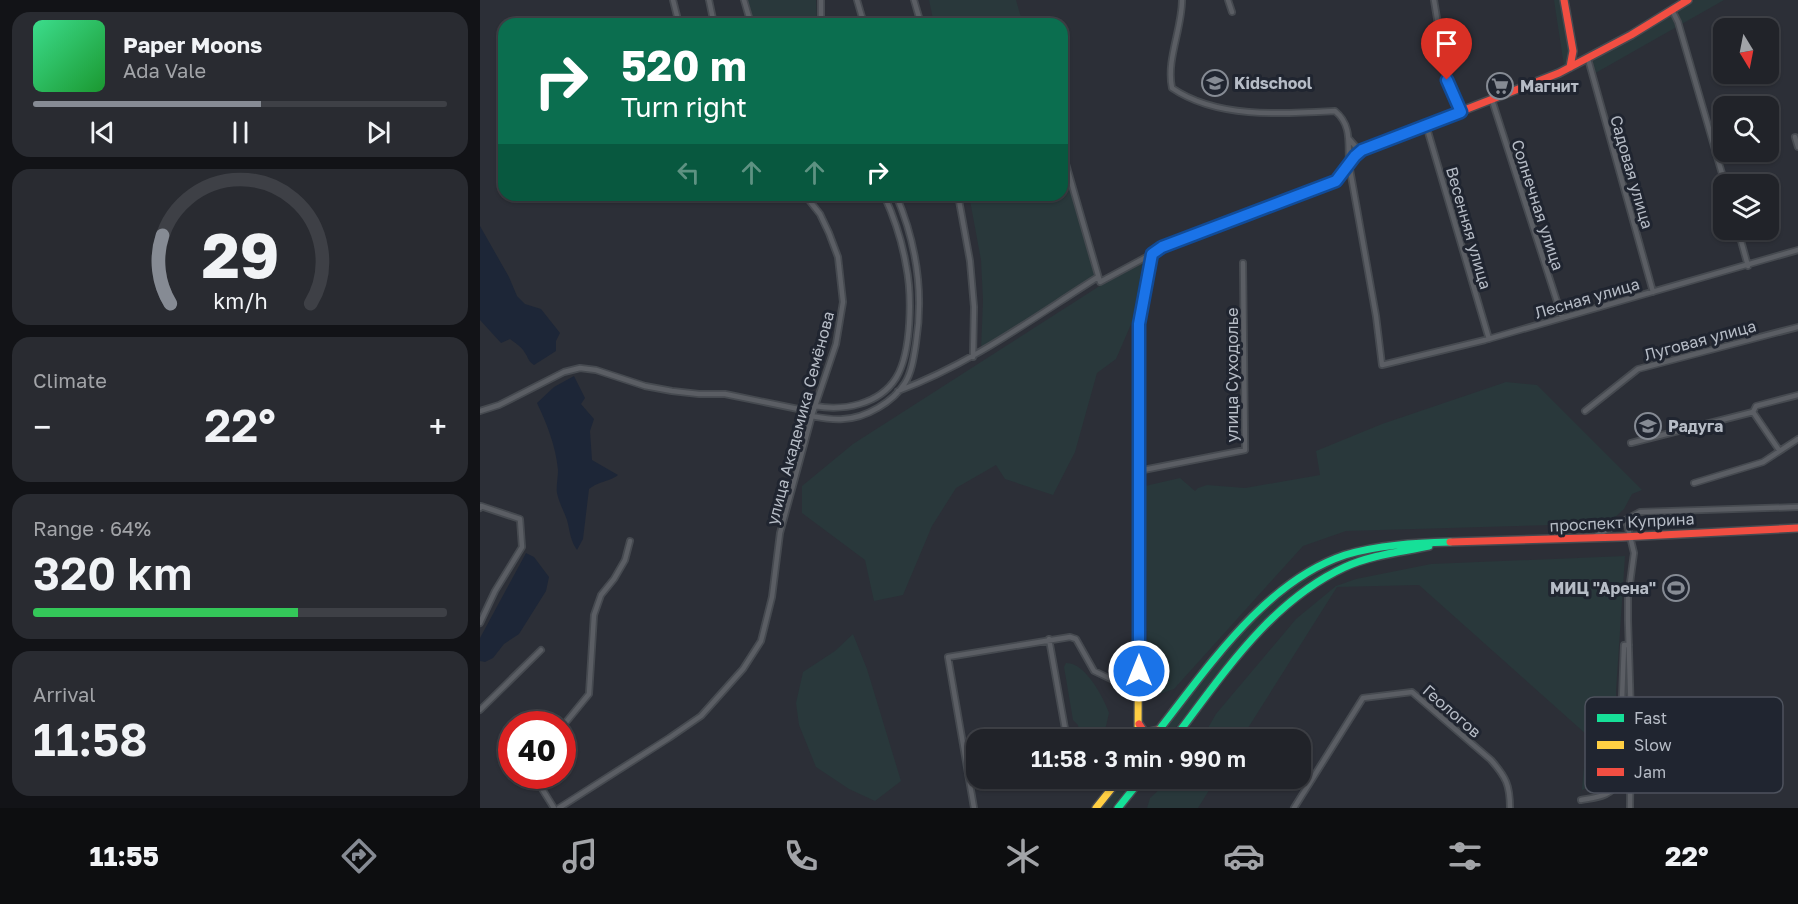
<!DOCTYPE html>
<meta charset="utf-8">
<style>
body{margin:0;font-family:"Golos Text",sans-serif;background:#292b31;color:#f1f3f6;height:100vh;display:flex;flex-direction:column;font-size:22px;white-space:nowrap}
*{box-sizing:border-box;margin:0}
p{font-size:20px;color:#a2a4a8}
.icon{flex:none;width:33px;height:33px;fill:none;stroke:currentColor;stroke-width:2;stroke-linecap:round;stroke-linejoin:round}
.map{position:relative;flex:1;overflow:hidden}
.details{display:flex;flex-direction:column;gap:12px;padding:12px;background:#121317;width:480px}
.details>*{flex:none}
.guide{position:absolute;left:18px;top:18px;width:570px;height:183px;border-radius:18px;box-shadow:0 2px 4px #0004,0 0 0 2px #3e4046;background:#0b6e4f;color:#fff;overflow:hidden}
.needle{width:39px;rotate:170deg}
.fabs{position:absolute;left:1233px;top:18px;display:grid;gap:12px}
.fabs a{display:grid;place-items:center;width:66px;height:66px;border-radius:12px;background:#212329;box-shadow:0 2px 4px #0004,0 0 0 2px #3e4046;font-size:30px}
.speed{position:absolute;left:18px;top:711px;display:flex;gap:12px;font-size:30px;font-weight:700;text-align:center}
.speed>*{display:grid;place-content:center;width:78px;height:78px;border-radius:50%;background:#212329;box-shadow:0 2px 4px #0004,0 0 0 2px #3e4046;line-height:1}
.speed .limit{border:9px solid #d22;background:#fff;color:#111}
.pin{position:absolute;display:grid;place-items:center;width:51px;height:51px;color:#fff;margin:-62px -26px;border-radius:50% 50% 50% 0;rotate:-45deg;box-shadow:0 0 6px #0007}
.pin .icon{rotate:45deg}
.me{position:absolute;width:66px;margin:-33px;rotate:0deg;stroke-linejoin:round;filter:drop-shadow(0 0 4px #0008)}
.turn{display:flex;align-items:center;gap:21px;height:126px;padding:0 24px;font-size:27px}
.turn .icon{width:78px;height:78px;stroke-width:2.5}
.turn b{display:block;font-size:42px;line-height:51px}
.lanes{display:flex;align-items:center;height:57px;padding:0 24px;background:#0003;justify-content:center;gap:30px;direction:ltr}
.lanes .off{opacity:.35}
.big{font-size:45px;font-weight:600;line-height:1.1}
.details .widget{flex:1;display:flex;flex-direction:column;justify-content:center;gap:9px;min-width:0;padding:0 21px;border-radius:18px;background:#292b31}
.details .dial{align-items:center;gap:0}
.dial svg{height:156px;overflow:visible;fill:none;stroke:#3e4046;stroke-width:7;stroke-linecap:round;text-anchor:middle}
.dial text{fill:#f1f3f6;stroke:none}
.song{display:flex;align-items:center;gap:18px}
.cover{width:72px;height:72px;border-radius:9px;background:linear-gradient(135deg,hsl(150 70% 55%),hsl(130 70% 35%))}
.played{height:6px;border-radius:3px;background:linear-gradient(90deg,#868b94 55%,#3e4046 55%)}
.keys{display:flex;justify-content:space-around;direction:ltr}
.heat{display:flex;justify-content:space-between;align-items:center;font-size:33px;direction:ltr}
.charge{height:9px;border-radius:4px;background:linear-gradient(90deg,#34c759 64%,#3e4046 0)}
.trip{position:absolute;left:486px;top:729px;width:345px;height:60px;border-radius:18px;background:#212329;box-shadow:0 2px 4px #0004,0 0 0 2px #3e4046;font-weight:600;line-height:60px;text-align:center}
.tabs{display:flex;height:96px;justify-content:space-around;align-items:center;background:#0d0e10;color:#a2a4a8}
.tabs .icon{width:42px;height:42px}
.tabs .active{color:#868b94}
.tabs b{font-size:27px;color:#f1f3f6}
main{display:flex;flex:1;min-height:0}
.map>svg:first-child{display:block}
.green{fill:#29383b}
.water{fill:#1d2637}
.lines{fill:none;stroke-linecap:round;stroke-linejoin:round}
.street-casing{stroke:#464a50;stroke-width:8}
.fast-casing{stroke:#464a50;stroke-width:10}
.slow-casing{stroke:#464a50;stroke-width:10}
.jam-casing{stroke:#464a50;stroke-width:10}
.street{stroke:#5b5e64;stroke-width:4.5}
.fast{stroke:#16e098;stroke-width:7}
.slow{stroke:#ffcf43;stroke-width:7}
.jam{stroke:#f24e42;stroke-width:7}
.route-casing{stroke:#114b97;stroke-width:15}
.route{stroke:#1a73e8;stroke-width:10}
.labels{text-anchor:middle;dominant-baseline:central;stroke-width:6;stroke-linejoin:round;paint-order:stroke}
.poi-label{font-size:16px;font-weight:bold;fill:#b6bcc6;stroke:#202530;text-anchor:start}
.street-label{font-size:16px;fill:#b6bcc6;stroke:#202530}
.key{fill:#202530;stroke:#4d525d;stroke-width:1.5}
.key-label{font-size:16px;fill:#b6bcc6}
</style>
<main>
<section class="details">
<div class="widget">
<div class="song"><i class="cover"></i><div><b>Paper Moons</b><p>Ada Vale</p></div></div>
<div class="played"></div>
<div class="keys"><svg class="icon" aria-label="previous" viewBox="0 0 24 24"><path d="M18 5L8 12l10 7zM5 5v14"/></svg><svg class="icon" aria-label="pause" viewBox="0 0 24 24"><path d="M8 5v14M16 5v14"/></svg><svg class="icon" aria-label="next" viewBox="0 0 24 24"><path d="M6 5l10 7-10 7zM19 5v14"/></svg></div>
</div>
<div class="widget dial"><svg viewBox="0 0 100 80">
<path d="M14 69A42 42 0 1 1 86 69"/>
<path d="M14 69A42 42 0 0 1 10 34" stroke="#868b94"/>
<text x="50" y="56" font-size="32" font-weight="700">29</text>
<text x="50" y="72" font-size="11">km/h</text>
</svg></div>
<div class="widget"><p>Climate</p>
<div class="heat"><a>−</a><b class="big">22°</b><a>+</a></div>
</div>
<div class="widget"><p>Range · 64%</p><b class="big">320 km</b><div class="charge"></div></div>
<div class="widget"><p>Arrival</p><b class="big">11:58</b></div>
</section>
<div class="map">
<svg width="1318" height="808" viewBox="0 0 1318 808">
<rect width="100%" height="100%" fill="#2c2f37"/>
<path class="green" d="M267 0H336L337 24H275Z
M449 0H536L543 24H454Z
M1074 0H1082L1091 57 1084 66Z
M1212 0H1244L1112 75 1109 63Z
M582 159 616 276 501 350 503 300 501 260 489 195H582Z
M657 262H663L652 322 636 359 617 373 595 452 573 495 525 479 516 465 476 488 452 526 423 595 394 601 385 560 322 513V486L373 444Z
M1026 382 1057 385 1162 490 1152 494 1144 509 1131 521 1072 525 866 531 823 546 694 689 668 698 665 486 700 478 715 491 718 488 727 485 765 488 840 475 836 451 902 424Z
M1145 556 1136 691 1137 763 1130 777 1102 790 1101 808V800L1107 735 939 585 857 587 761 739 721 740 736 714 816 619 856 586 876 579 951 564Z
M862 562 824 584 791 612 686 739H677C715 692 758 630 806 594 823 580 842 571 862 562Z
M373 634 387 669 421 781 395 801 369 789 336 767 319 725 316 703 323 672 355 651Z
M586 663C605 662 624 698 629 713L623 739H601L598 725 593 720 584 667Z
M646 778 655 779 631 808H622Z
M692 778H736V779L718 808H667L670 798Z"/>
<path class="water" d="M0 226 29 277 37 296 45 304 61 309 80 333 76 341V351L54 365C48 361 49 359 45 353 42 347 35 343 30 339L21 343 0 320Z
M94 376 105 398 101 404 114 419 110 431 112 460 138 475C127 483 121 480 109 489L103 539 97 550C90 540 90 531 87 520 84 511 79 503 77 493 76 486 78 478 78 470 76 447 67 424 57 403L74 387Z
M46 553 54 557 69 577 66 591 39 634 24 644 13 658 5 662 0 661V638Z"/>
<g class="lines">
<defs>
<path id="street" d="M193 0 199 24
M229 0 234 24
M264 0 271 24
M341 0V24
M377 0 384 24
M434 0 441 24
M702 0C702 29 686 60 692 88 737 119 804 114 855 111 872 125 868 143 869 164L896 316 902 365 1005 340 1318 250
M748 0 752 12
M954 0 967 80 981 112
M1192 10 1198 22 1245 184
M1108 59 1173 292
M1012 100 1082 317
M946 125 1009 339
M1315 137 1318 147
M869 139 876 147 882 150
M582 150 620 282 672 254
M478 195 490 261 494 307 493 357
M1258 230 1268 266
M418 391C491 364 553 318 618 277
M335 406C363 411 399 405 416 378 432 352 432 294 426 265 422 241 414 217 404 195
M0 411 19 405 84 372 100 368 116 370 165 386 192 391 219 394H245L333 412
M1105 411 1158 369 1318 327
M1273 412 1276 406 1318 395
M331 416C342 418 352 420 363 419 386 418 413 402 425 383 432 372 434 356 436 343 444 292 436 242 416 195
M1151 443 1273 412 1299 450
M658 471 765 450 763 263
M1214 483 1283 462 1318 439
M0 508 1 506 40 519 42 547 15 591 0 623
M1149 518 1147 524 1154 553 1148 598V620L1151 717 1150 808
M1114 537 1160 512 1318 507
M569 639 587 740
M0 710 61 650
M82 727 109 694 114 615 121 595 134 579 145 560 150 541
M54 776 74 808
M594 778 595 785
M1101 800C1118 797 1131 797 1139 780L1144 645H1149
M79 808 189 738 221 716 263 669 281 641 292 597 300 533 333 412 356 344 363 302 358 257 349 233 340 214 325 195
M494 808 468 657 590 637 596 639 614 671 658 692
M814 808 883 698 932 692 1011 760C1026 777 1030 785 1030 808"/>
<path id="fast" d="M659 476V324L672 254 682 247 856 181 875 156 882 150 933 130
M671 740C724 674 781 583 865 555 898 545 935 543 970 542
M693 740C742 676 789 602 865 567 891 555 921 552 949 546
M638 808 662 778"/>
<path id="slow" d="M658 740 659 476
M616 808 640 778"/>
<path id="jam" d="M1084 0 1093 51 1090 67
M933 130 1079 73 1151 35 1208 0
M970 542 1142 537 1318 528
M659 724 665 733 678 730"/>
</defs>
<use href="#street" class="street-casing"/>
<use href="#fast" class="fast-casing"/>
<use href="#slow" class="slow-casing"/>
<use href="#jam" class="jam-casing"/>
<use href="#street" class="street"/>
<use href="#fast" class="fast"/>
<use href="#slow" class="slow"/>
<use href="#jam" class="jam"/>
</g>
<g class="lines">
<defs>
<path id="route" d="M659 671V324L672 254 682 247 856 181 875 156 882 150 981 112 967 80"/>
</defs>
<use href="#route" class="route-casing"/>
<use href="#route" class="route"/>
</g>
<defs>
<symbol id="school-ring" viewBox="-11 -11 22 22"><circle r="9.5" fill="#202530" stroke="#868b94" stroke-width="1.5"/><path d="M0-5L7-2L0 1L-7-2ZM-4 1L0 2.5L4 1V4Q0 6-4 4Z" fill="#868b94"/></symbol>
<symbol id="supermarket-ring" viewBox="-11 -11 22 22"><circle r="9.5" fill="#202530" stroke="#868b94" stroke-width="1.5"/><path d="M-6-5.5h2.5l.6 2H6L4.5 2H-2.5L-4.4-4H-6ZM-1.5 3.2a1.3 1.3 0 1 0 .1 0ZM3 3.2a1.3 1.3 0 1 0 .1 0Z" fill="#868b94"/></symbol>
<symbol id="stadium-ring" viewBox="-11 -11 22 22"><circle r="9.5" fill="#202530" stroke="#868b94" stroke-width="1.5"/><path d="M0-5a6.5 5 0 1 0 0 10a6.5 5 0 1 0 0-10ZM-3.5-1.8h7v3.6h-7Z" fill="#868b94"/></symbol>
</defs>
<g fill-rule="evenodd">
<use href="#school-ring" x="720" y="68" width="30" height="30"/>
<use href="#supermarket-ring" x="1005" y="71" width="30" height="30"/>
<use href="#school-ring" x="1153" y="411" width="30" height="30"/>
<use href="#stadium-ring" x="1181" y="573" width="30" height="30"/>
</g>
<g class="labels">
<g class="poi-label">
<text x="754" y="83">Kidschool</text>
<text x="1040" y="86">Магнит</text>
<text x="1188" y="426">Радуга</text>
<text x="1176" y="588" text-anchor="end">МИЦ "Арена"</text>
</g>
<g class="street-label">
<text transform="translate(1152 172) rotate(74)">Садовая улица</text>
<text transform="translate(1058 205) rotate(72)">Солнечная улица</text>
<text transform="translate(989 228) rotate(74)">Весенняя улица</text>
<text transform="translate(1107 298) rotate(-16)">Лесная улица</text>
<text transform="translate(1220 340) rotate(-15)">Луговая улица</text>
<text transform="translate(752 375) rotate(-90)">улица Суходолье</text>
<text transform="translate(320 418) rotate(-75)">улица Академика Семёнова</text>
<text transform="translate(1142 522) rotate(-3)">проспект Куприна</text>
<text transform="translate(972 711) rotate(41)">Геологов</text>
</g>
</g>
<rect x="1105" y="697" width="198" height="96" rx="9" class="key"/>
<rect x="1117" y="714" width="27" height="8" fill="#16e098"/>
<rect x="1117" y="741" width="27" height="8" fill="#ffcf43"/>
<rect x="1117" y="768" width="27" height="8" fill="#f24e42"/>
<g class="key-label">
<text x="1154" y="724">Fast</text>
<text x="1154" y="751">Slow</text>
<text x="1154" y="778">Jam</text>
</g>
</svg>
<div class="fabs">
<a><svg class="needle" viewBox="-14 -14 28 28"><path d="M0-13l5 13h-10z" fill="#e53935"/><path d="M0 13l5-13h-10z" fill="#a2a4a8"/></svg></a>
<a><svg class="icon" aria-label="search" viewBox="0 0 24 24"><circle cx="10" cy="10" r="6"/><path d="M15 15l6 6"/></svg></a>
<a><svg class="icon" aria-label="layers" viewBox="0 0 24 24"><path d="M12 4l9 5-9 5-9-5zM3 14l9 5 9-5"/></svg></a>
</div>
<div class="speed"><div class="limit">40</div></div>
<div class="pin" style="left:967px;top:80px;background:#d93025"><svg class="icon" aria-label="arrive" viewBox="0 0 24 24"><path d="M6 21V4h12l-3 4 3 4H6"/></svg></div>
<svg class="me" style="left:659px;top:671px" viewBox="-20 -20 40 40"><circle r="17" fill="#1a73e8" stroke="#fff" stroke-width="3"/><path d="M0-11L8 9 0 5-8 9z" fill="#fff"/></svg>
<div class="trip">11:58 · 3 min · 990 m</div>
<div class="guide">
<div class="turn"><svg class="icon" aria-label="right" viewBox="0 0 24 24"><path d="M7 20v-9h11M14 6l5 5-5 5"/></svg><div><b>520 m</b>Turn right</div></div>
<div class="lanes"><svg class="icon off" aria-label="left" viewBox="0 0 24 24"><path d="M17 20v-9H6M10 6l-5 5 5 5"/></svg><svg class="icon off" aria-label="ahead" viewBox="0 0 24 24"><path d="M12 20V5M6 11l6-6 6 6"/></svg><svg class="icon off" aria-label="ahead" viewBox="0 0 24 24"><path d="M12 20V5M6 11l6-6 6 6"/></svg><svg class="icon" aria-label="right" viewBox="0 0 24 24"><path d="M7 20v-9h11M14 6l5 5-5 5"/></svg></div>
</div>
</div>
</main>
<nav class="tabs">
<b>11:55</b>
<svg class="icon active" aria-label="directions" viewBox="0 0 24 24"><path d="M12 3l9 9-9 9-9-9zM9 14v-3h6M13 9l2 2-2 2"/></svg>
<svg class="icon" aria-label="music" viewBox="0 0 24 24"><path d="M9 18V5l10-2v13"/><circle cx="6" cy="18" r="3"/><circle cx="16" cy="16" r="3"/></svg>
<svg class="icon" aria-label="phone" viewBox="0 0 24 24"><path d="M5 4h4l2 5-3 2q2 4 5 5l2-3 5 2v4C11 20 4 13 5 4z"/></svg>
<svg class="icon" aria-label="climate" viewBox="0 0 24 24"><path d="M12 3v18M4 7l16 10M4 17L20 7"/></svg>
<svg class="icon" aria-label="car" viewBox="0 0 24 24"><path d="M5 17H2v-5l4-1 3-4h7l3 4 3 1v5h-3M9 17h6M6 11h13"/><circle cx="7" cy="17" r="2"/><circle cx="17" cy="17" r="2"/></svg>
<svg class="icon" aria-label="filters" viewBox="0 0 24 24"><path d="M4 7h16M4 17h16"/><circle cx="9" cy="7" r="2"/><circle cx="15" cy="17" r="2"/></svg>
<b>22°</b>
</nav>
